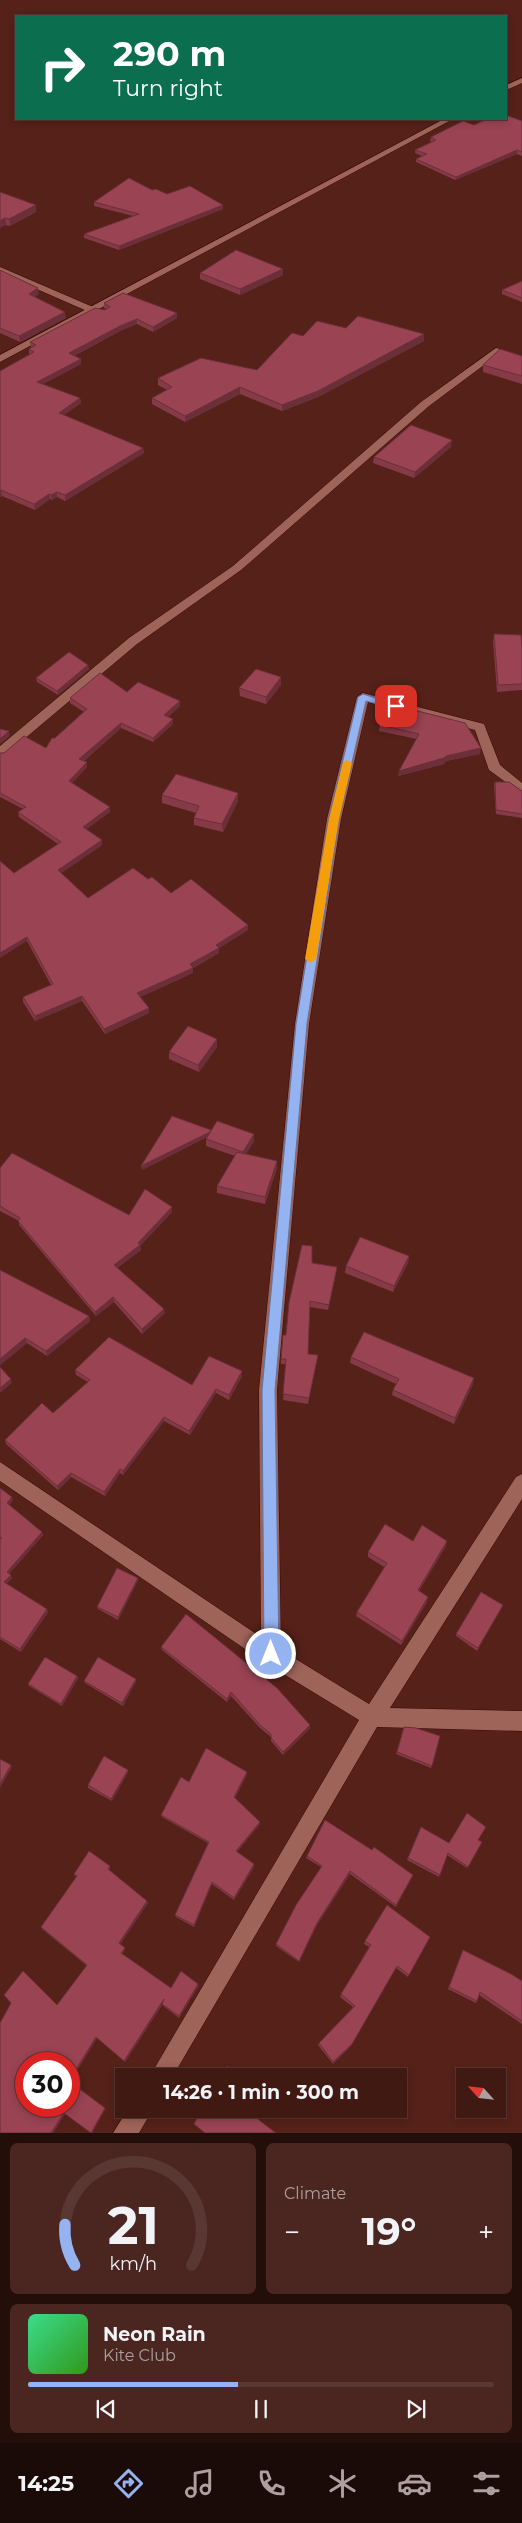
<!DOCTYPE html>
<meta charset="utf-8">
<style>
body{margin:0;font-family:Montserrat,sans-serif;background:#4b2621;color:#f1f3f6;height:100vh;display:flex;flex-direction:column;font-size:19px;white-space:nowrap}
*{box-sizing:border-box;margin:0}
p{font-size:16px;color:#aea0a0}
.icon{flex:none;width:28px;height:28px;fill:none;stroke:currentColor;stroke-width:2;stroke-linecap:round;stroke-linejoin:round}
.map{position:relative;height:2133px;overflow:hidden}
.side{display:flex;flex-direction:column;gap:10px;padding:10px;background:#230e0a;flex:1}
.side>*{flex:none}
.hud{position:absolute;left:15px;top:15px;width:492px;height:105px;border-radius:0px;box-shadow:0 2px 8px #0003,0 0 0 1px #593833;background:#0b6e4f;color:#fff;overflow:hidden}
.needle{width:32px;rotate:297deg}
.fabs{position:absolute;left:456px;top:2068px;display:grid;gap:10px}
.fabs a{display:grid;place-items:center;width:50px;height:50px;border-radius:0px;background:#401913;box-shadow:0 2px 8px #0003,0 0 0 1px #593833;font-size:25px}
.speed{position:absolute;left:15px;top:2052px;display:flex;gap:10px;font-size:25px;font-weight:700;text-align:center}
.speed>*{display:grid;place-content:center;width:65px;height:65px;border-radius:50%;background:#401913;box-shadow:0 2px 8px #0003,0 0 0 1px #593833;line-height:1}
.speed .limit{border:8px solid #d22;background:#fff;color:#111}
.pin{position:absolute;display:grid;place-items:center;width:42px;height:42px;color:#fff;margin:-21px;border-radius:10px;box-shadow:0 2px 8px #0006}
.me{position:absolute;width:55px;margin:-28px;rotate:0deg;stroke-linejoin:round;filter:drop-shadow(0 0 4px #0008)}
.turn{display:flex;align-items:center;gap:18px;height:105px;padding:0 15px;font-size:22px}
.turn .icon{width:65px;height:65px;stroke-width:2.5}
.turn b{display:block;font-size:35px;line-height:42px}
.big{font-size:38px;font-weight:700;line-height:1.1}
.side .widget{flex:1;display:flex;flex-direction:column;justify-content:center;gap:8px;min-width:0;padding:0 18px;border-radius:8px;background:#4b2621}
.side .dial{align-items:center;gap:0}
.dial svg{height:130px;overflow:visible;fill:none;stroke:#593833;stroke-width:7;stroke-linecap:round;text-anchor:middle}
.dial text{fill:#f1f3f6;stroke:none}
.song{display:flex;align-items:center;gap:15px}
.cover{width:60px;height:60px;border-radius:8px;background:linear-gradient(135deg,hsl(150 70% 55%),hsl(110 70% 35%))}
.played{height:5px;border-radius:2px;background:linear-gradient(90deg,#95b2f1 45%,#593833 45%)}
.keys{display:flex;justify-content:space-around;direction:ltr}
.heat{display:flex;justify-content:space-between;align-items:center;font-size:28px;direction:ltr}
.side .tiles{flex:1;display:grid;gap:10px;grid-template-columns:1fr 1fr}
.widget:last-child{grid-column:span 2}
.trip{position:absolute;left:115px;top:2068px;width:292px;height:50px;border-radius:0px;background:#401913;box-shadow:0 2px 8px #0003,0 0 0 1px #593833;font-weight:700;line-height:50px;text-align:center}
.dock{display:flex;height:80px;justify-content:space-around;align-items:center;background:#1a0a08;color:#aea0a0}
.dock .icon{width:35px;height:35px}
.dock .active{color:#95b2f1}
.dock b{font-size:22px;color:#f1f3f6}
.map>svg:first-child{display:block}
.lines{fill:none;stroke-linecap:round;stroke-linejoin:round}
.lane-casing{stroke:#380603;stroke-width:1}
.street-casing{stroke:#380603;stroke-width:1}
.secondary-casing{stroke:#380603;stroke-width:1}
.lane{fill:#9e6359;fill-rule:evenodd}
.street{fill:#9e6359;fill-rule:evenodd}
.secondary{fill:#9e6359;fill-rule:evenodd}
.wall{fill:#843a47}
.shaded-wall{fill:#6b2f3a}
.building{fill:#994353;stroke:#6b2f3a}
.route{fill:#95b2f1;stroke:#61749d}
.slow{fill:#f59e0b}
</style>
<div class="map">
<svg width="522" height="2133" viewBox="0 0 522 2133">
<rect width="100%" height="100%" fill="#552119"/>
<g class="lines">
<defs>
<path id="lane" d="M0 267 93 307 95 309 87 311 0 273Z"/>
<path id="street" d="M496 348 504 350 429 406 241 570 137 644 4 756 0 757V746L129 638 233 566 421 402Z
M363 693 484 724 500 765 522 783V794L489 770 475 730 368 702 341 819 309 1024 277 1390 281 1650 369 1704 516 1477 522 1474V1499L390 1708 522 1711V1731L377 1727 173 2076H150L359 1720 264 1662 0 1481V1462L261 1637 259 1390 295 1024 327 819 357 697Z
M128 2109H153L139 2133H113Z"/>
<path id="secondary" d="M522 78V83L506 90V85Z
M444 119H453L0 362V355Z"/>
</defs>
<use href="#lane" class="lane-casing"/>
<use href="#street" class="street-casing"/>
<use href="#secondary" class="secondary-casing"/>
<use href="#lane" class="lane"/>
<use href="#street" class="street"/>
<use href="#secondary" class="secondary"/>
</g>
<path class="wall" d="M522 121V156L517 154 455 180 416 162V159L422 156 415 153V150L432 142 430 141 431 137 474 125Z
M152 190 167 194 223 205V209L119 250 84 238V234L133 216 94 206V202Z
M0 192 36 212 10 226 6 225Z
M0 270 39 294 35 297 66 318 20 342 0 333Z
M200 273 283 275 240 295 200 279Z
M522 281V302L502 294V290Z
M104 303 177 318 153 332 137 324 122 330 74 356 81 359V364L43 384 80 398 81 403 64 415 143 448 144 453 65 501 57 497 52 500 50 499 35 510 2 496 0 497 29 354V349L31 348 30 342 105 310 106 309 104 308Z
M346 328 424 334V341L318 397 282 411 240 394 185 422 152 404V398L167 390 158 385V378L257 370 303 336Z
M522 356V384L483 372V365Z
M451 447 414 478 373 463 374 457Z
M494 634 522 646V690L497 692 493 641Z
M89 669 58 695 37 682 36 678Z
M281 677V685L266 704 240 696 239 688Z
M127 692 180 706 168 717 173 724 153 742 121 728 84 761 87 767 72 783 110 812 86 829 102 845 61 873 88 898 148 879 171 893 248 925V930L219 948V953L193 968V973L140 997 149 1008V1013L105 1034 82 1001 35 1021 23 1002V997L51 985 27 941 14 873 58 844 19 817 18 812 23 809 0 797V753L46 748 55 738 84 712 70 703V698Z
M390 704 480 754 446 761 444 764 398 776 417 739 379 731 380 725Z
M495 782 522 791V818L496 814 494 786Z
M238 793V801L223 832 194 825V818L196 813 162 803V795Z
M217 1039V1047L199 1072 169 1059V1052Z
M211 1130 254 1134V1141L246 1154 277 1161V1168L265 1204 217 1193V1186L235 1156 206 1146V1139L207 1137 142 1170Z
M0 1168 129 1215 172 1207V1212L140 1246 141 1250 117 1268 165 1313 142 1334 114 1302 96 1316 19 1225V1221L0 1211Z
M409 1256 408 1263 393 1292 345 1273 346 1266Z
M312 1263 337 1267 336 1273 328 1310 310 1307 308 1354 318 1355 317 1360 308 1404 283 1400 286 1364H281V1359L286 1335Z
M0 1270 89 1316 90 1321 47 1356 27 1343 0 1365Z
M351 1357 473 1384 454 1424 392 1395 393 1390 396 1384 350 1363Z
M75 1370 192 1385 242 1371V1376L229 1400 216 1393 190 1435 164 1421 123 1475 120 1473 105 1496 71 1477 58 1490 6 1444 5 1440 53 1413 88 1382 76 1375Z
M0 1488 13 1500 9 1505 42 1532 43 1535 9 1574 12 1578 6 1584 48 1612 21 1652 0 1639V1540H1L0 1539Z
M447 1541 446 1546 419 1591 427 1602 401 1645 356 1616 357 1612 384 1567 368 1557V1552Z
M138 1580 118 1620 98 1609 97 1607Z
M503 1605 477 1651 456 1636V1634Z
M161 1647 310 1725V1728L283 1755 271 1741V1737L260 1728 231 1696 227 1702 162 1650Z
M77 1676 78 1678 62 1706 29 1686 28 1684Z
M136 1679V1681L123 1706 85 1683 84 1681Z
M404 1727 440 1736 431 1768 396 1754Z
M128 1772 112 1801 88 1788V1785Z
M247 1772V1774L235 1798 260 1822V1824L237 1852 254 1864V1867L234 1900 212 1884 194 1927 176 1917 175 1915 208 1843 162 1817 161 1815 189 1782Z
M421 1827 449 1843 478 1840 482 1842 467 1868 447 1855 439 1877 407 1860Z
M307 1856 412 1877 396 1907 350 1874 317 1925 299 1962 276 1946V1944L321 1867 306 1858Z
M110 1866V1868L109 1870 147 1901 148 1903 120 1944 125 1948V1949L122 1954 171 1988 199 1985 179 2018 162 2005 125 2062 97 2038 70 2082 105 2109 92 2133H91L65 2114 53 2133H0L57 2005 87 1966 42 1929 41 1927 76 1877 74 1874Z
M430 1937 408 1977 396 1968 351 2046 333 2064 318 2045 319 2043 353 2007 340 1997 341 1994 369 1947 364 1944 365 1941Z
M463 1950 522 1981V2024L479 1995 476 2003 448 1989Z"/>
<path class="shaded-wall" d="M517 150V154L455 180 456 177Z
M36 205V212L10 226 9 219Z
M223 205V209L119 250V246Z
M5 218 6 225 0 228V221Z
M283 269V275L240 295V289Z
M38 288 39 294 30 300 29 294Z
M65 312 66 318 20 342 19 336Z
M177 313V318L153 332V327Z
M137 319V324L122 330 69 358V353L122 325Z
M424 334V341L318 397 282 411V405Z
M81 359V364L37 387V382Z
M240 387V394L185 422V416Z
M80 398 81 403 60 418 59 413Z
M452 440 451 447 414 478 415 472Z
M143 448 144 453 65 501V495Z
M1 490 2 496 0 497V491Z
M57 492V497L52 500 51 495Z
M49 494 50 499 35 510 34 504Z
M88 665 89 669 58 695 57 691Z
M281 677V685L266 704V697Z
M180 701V706L165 720 164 715Z
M173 719V724L153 742V738Z
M121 723V728L80 764 79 759Z
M9 731 10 736 0 744V739Z
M481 748 480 754 446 761 444 764 398 776 399 771 446 756Z
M87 762V767L69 786V781Z
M238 793V801L223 832 222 824Z
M110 807V812L83 832V827Z
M102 840V845L59 875 58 870Z
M248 925V930L219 948V953L190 969V964L216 945Z
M27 937V941L0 958V953Z
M193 968V973L137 998V993Z
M82 996V1001L35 1021V1016Z
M149 1008V1013L105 1034 104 1029Z
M217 1039V1047L199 1072 198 1065Z
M213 1131V1134L142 1170 141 1166Z
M254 1134V1141L244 1159 243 1152Z
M277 1161V1168L265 1204V1197Z
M172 1207V1212L140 1246 141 1250 114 1270V1265L138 1243Z
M409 1256 408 1263 393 1292 394 1286Z
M113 1297 114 1302 96 1316 95 1312Z
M164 1309 165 1313 142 1334V1329Z
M89 1316 90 1321 47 1356 46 1351Z
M25 1338 27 1343 0 1365V1359Z
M242 1371V1376L229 1400V1395Z
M474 1378 473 1384 454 1424 455 1418Z
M11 1379 12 1383 0 1393V1388Z
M216 1389V1393L190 1435 189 1431Z
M164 1417V1421L123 1475V1471Z
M120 1469V1473L105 1496 104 1492Z
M71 1473V1477L58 1490 57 1486Z
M12 1497 13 1500 8 1507 7 1503Z
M42 1532 43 1535 8 1575 7 1572Z
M447 1541 446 1546 416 1595 418 1590Z
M11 1575 12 1578 5 1586 4 1582Z
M138 1578V1580L118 1620V1617Z
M428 1597 427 1602 401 1645 402 1641Z
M47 1609 48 1612 21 1652 20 1649Z
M77 1676 78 1678 62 1706 61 1704Z
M136 1679V1681L123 1706 122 1703Z
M231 1692V1696L227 1702V1699Z
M310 1725V1728L283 1755V1752Z
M11 1765 12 1767 0 1788V1784Z
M128 1770V1772L112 1801 111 1799Z
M247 1772V1774L234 1800V1797Z
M260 1822V1824L236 1853V1851Z
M254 1864V1867L234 1900V1898Z
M350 1871V1874L317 1925 299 1962 317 1923Z
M212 1882V1884L194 1927V1925Z
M147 1901 148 1903 120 1945 119 1943Z
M396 1968 351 2046 333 2064V2062Z
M198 1984 199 1985 179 2018V2016Z
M164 1999 165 2000 125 2062 124 2061Z
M96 2037 97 2038 70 2082 69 2081Z
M105 2108V2109L92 2133H91Z
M64 2113 65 2114 53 2133H51Z"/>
<path class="building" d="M506 115 522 121V152L517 150 456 177 416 159 427 154 415 150 436 140 431 137 463 121 474 125 487 119H506Z
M129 178 152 190 156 189 167 194 190 186 223 205 119 246 84 234 139 214 94 202Z
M0 192 36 205 9 219 5 218 0 221Z
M236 250 283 269 240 289 200 273Z
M0 270 38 288 29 294 65 312 19 336 0 328Z
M522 281V298L502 290Z
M123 293 177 313 153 327 137 319 122 325 69 353 81 359 37 382 80 398 59 413 143 448 65 495 57 492 51 495 49 494 34 504 1 490 0 491V371L34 352 29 349 36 345 30 342 95 308 105 310 110 307 104 303Z
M358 316 424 334 318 391 282 405 240 387 185 416 152 398 172 387 158 378 201 358 257 370 292 333 303 336 317 321 346 328Z
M500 349 522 356V376L483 365Z
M411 425 452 440 415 472 374 457Z
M494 634 521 635 522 646V684L498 685Z
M69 652 88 665 57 691 36 678Z
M256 669 281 677 266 697 239 688Z
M100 673 127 692 138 682 180 701 164 715 173 719 153 738 121 723 79 759 87 762 69 781 110 807 83 827 102 840 58 870 88 898 133 868 148 879 152 877 171 893 191 879 248 925 216 945 219 948 190 964 193 968 137 993 149 1008 104 1029 82 996 35 1016 23 997 53 984 27 937 0 953V861L14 873 61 842 18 812 26 807 0 793V753H4L24 736 46 748 52 738H55L87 709 70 698Z
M390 704 465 723 481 748 446 756 444 758 399 771 419 734 380 725Z
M0 729 9 731 0 739Z
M176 774 238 793 222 824 194 818 199 806 162 795Z
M495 782H509L522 791V814L496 810Z
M188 1026 217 1039 198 1065 169 1052Z
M172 1116 211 1130 210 1132 141 1166Z
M217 1121 254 1134 243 1152 206 1139Z
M237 1152 277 1161 265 1197 217 1186Z
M12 1153 129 1215 145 1189 172 1207 138 1243 140 1245 114 1265 164 1309 142 1329 113 1297 95 1312 18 1221 20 1218 0 1206V1168Z
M360 1237 409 1256 394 1286 346 1266Z
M302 1245 312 1246V1263L337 1267 329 1305 310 1301 308 1354 318 1355 309 1398 283 1394 286 1359H281L283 1335H286L289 1302Z
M0 1270 89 1316 46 1351 25 1338 0 1359Z
M364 1332 474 1378 455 1418 393 1390 399 1379 351 1357Z
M109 1337 192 1385 209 1356 242 1371 229 1395 216 1389 189 1431 164 1417 123 1471 120 1469 104 1492 71 1473 57 1486 5 1440 42 1403 53 1413 90 1380 75 1370Z
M0 1367 11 1379 0 1388Z
M0 1488 12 1497 7 1503 42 1532 7 1572 11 1575 4 1582 47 1609 20 1649 0 1637V1540L2 1538 0 1537Z
M385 1524 413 1541 422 1525 447 1541 418 1590 428 1597 402 1641 357 1612 387 1563 368 1552Z
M117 1568 138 1578 118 1617 97 1607Z
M481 1592 503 1605 478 1648 456 1634Z
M186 1614 277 1688 310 1725 283 1752 271 1738V1734L260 1725 231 1692 227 1699 161 1647Z
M45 1657 77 1676 61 1704 28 1684Z
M98 1657 136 1679 122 1703 84 1681Z
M404 1727 416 1728 440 1736 432 1766 397 1752Z
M206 1748 247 1772 234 1797 260 1822 236 1851 254 1864 234 1898 212 1882 194 1925 175 1915 209 1842 161 1815 181 1777 189 1782Z
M104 1756 128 1770 111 1799 88 1785Z
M0 1759 11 1765 0 1784Z
M467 1813 486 1827 478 1840 482 1842 468 1867 448 1853 440 1875 408 1858 421 1827 449 1843Z
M325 1820 372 1850 374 1847 413 1875 396 1905 350 1871 317 1923 299 1961 276 1944 296 1905 322 1866 307 1856Z
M89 1851 110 1866 108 1869 147 1901 119 1943 125 1948 121 1953 171 1988 181 1971 198 1984 179 2016 162 2004 164 1999 124 2061 96 2037 69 2081V2064H26V2106H69V2081L105 2108 91 2133 64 2113 51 2133H0V2023L11 2003 4 1995 23 1971 57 2005 87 1965 41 1927 77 1876 74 1874Z
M387 1905 430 1937 409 1975 397 1966 352 2044 333 2062 319 2043 355 2006 341 1994 371 1945 365 1941Z
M463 1950 511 1974 522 1981V2021L480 1992 477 2001 449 1987Z
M227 2066 239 2076H221Z
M202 2109H254L251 2114 276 2133H205L194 2124Z"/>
<path class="route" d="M363 694 401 706 396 709 366 701 339 819 307 1024 275 1390 279 1654 276 1660 271 1662 266 1660 264 1654 262 1390 296 1024 329 819 358 697Z"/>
<path class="slow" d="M347 760 352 763 339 819 316 959 311 963 305 959 329 819 343 763Z"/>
</svg>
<div class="fabs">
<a><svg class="needle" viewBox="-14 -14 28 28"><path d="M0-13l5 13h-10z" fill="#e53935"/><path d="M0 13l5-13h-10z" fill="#aea0a0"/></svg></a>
</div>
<div class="speed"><div class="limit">30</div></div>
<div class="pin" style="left:396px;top:706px;background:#d93025"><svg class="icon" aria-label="arrive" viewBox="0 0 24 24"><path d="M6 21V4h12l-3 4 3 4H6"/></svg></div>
<svg class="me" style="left:271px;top:1654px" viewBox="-20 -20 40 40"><circle r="17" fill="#95b2f1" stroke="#fff" stroke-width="3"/><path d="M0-11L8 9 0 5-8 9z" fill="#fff"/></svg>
<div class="trip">14:26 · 1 min · 300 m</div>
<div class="hud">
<div class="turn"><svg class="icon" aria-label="right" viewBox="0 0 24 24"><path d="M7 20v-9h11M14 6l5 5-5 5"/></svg><div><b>290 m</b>Turn right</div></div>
</div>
</div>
<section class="side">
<div class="tiles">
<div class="widget dial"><svg viewBox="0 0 100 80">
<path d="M14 69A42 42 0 1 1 86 69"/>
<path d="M14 69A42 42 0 0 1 8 44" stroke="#95b2f1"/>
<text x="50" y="56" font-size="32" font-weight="700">21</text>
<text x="50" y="72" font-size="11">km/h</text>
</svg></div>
<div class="widget"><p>Climate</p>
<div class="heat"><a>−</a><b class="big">19°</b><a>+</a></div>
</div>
<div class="widget">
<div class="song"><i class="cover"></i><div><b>Neon Rain</b><p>Kite Club</p></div></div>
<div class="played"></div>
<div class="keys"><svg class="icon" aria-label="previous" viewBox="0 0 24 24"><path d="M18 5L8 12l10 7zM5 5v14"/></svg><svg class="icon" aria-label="pause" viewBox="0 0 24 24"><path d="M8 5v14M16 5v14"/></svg><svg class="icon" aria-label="next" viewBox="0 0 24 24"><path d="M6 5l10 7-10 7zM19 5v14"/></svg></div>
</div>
</div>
</section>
<nav class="dock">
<b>14:25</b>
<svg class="icon active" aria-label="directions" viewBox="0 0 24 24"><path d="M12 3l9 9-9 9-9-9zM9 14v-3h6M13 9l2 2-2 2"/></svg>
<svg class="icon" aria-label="music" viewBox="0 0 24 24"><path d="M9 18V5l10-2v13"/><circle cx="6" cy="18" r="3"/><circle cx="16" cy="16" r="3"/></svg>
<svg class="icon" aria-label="phone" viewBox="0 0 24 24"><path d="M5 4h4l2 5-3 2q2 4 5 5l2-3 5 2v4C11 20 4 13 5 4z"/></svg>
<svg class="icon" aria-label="climate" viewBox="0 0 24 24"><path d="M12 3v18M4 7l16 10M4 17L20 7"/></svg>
<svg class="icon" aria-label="car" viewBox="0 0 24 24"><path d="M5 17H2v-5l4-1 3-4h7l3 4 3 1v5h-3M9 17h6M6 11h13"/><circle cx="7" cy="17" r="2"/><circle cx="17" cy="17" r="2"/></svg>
<svg class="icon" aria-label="filters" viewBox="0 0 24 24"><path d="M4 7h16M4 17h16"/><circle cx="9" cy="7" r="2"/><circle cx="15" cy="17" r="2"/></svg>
</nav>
